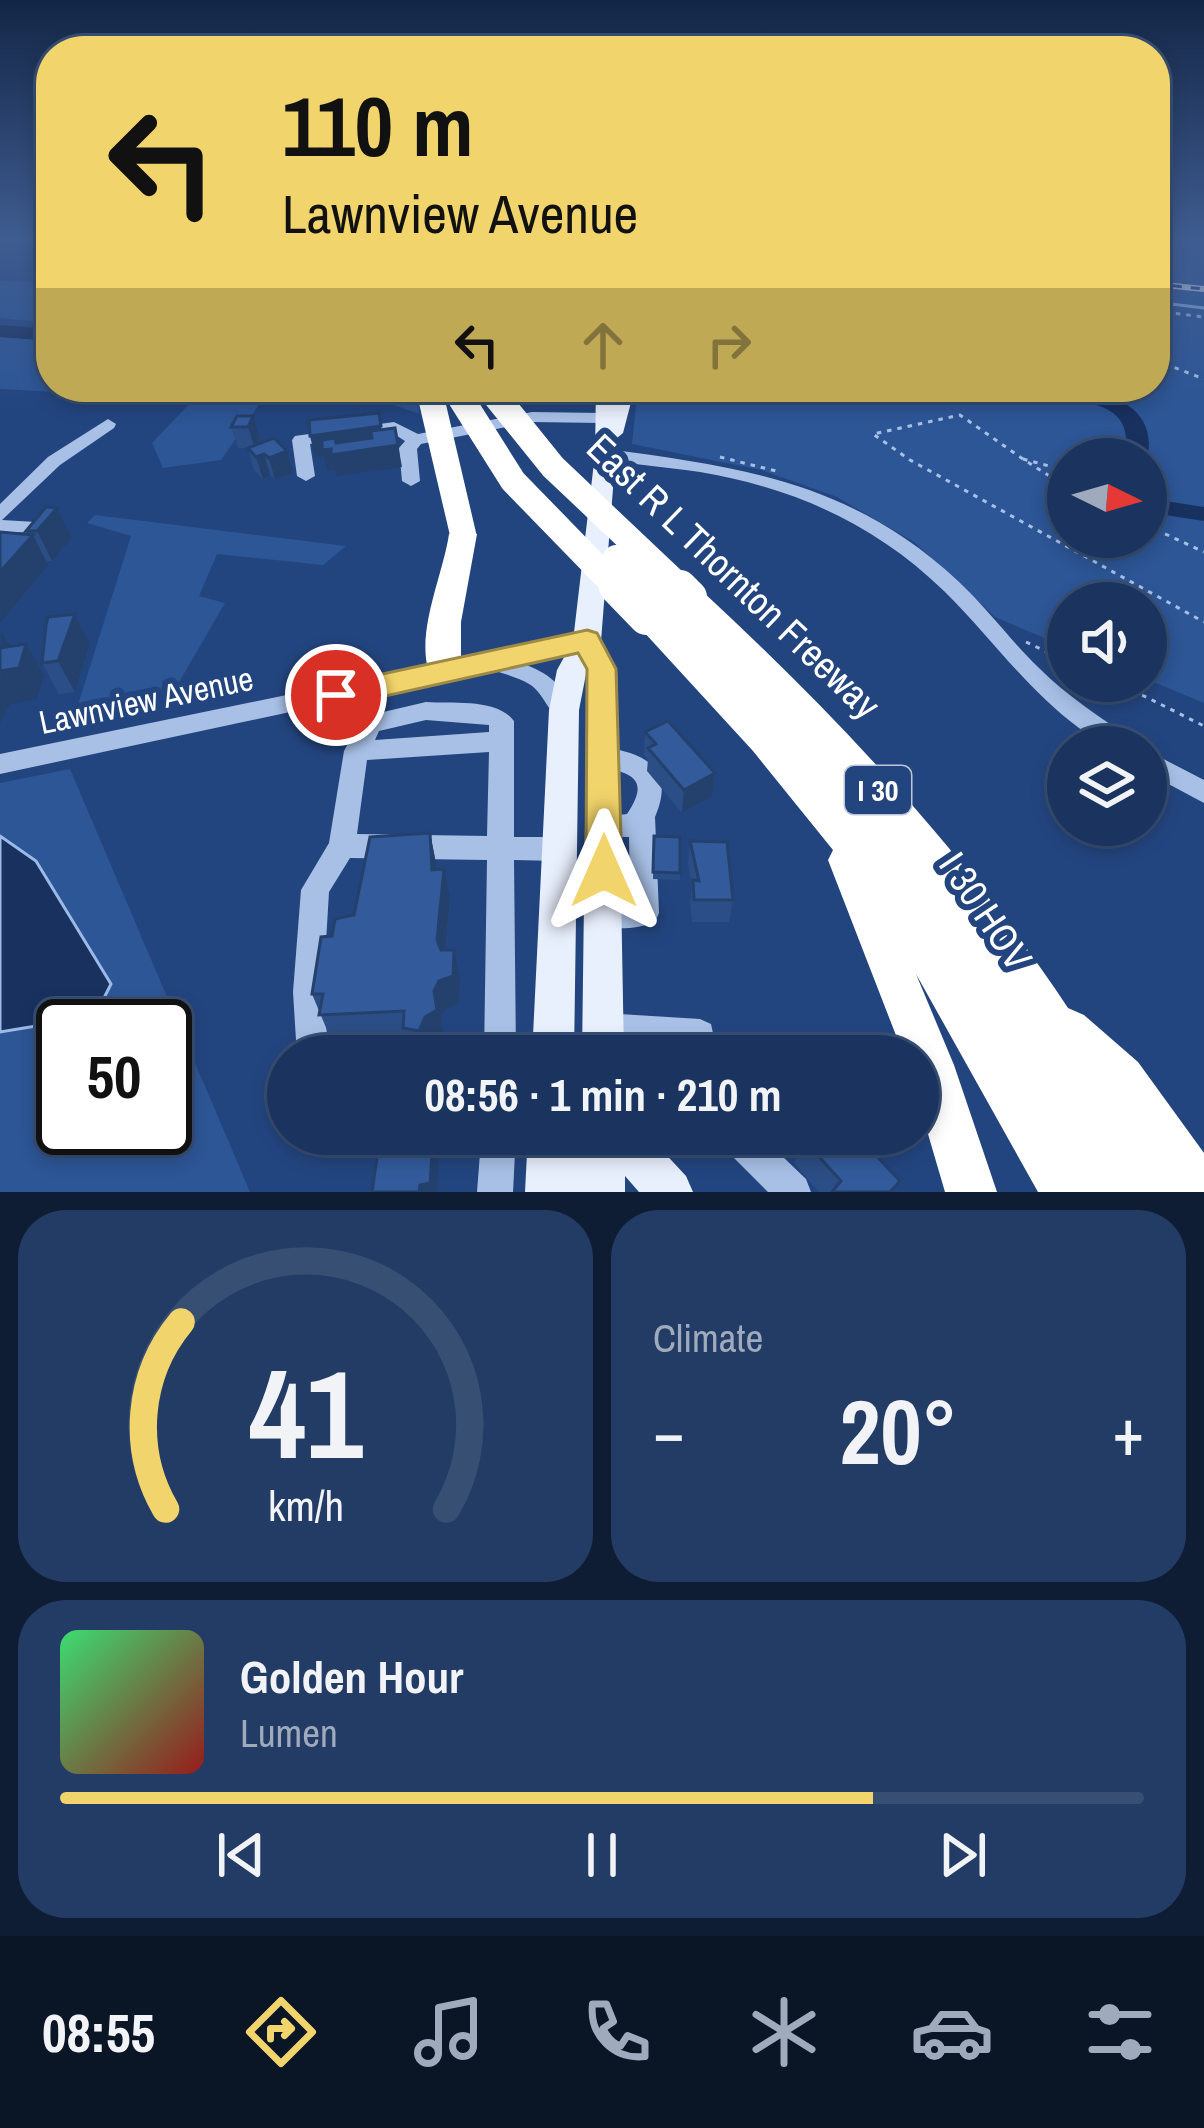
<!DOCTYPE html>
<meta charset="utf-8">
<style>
body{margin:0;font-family:"Archivo Narrow",sans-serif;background:#233c65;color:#f1f3f6;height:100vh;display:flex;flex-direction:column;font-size:45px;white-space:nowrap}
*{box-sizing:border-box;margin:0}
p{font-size:39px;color:#9faabd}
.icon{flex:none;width:66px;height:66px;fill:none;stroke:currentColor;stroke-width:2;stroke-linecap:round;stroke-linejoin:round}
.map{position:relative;height:1192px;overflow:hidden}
.panel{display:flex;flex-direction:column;gap:18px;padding:18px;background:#0e1d34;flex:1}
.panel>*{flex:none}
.guide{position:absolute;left:36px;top:36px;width:1134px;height:366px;border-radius:48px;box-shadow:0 6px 18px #0003,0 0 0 3px #384f74;background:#f1d46b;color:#111;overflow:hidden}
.needle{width:78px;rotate:95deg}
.controls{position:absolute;left:1047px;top:438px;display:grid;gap:24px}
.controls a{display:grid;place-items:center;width:120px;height:120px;border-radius:50%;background:#1a345f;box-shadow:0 6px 18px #0003,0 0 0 3px #384f74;font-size:60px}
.speed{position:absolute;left:36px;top:999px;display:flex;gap:24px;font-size:60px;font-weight:700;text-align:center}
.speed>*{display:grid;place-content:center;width:156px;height:156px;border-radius:50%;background:#1a345f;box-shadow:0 6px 18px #0003,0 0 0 3px #384f74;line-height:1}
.speed .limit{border:6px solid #111;border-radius:18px;background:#fff;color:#111}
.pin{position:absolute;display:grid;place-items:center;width:102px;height:102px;color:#fff;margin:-51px;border:6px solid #fff;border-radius:50%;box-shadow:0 3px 12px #0007}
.me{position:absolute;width:132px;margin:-66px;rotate:0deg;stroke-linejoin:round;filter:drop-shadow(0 0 9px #0008)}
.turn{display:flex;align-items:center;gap:42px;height:252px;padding:0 48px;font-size:54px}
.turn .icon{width:156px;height:156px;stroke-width:2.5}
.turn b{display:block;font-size:84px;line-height:102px}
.lanes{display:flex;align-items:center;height:114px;padding:0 48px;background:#0003;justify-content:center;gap:60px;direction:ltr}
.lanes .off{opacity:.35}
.big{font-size:90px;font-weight:800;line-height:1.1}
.panel .card{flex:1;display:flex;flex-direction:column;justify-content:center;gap:18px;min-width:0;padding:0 42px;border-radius:48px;background:#233c65}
.panel .dial{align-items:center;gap:0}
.dial svg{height:312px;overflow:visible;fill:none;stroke:#384f74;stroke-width:7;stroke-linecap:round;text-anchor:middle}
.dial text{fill:#f1f3f6;stroke:none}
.song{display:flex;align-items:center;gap:36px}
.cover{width:144px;height:144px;border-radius:18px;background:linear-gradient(135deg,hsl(140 70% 55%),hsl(0 70% 35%))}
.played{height:12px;border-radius:6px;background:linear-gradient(90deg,#f1d46b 75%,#384f74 75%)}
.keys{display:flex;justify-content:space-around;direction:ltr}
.heat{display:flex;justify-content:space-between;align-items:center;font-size:66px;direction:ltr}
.panel .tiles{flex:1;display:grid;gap:18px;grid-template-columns:1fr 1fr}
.card:last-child{grid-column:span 2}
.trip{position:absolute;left:267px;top:1035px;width:672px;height:120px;border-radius:60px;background:#1a345f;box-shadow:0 6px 18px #0003,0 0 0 3px #384f74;font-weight:800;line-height:120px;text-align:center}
.menu{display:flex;height:192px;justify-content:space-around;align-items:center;background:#0a1526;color:#9faabd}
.menu .icon{width:84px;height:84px}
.menu .active{color:#f1d46b}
.menu b{font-size:54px;color:#f1f3f6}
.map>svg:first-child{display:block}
.green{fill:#2d5696;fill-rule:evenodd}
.water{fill:#18315f;stroke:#9cbae7;stroke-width:3}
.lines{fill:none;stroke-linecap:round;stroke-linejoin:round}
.stream{stroke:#9cbae7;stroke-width:3}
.river{fill:#18315f;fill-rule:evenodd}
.path{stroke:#a8c0e6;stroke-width:3;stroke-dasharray:4.5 6;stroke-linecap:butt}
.minor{fill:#a8c0e6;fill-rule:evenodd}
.major{fill:#e9f0fd;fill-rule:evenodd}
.highway{fill:#fff;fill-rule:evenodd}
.rail-casing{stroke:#fff;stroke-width:6}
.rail{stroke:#23457f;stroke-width:3;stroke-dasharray:9;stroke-linecap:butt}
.highway-bridge-far2{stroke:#fff;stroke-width:20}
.highway-bridge-far1{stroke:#fff;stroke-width:26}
.highway-bridge{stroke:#fff;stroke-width:34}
.wall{fill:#2c4e86}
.shaded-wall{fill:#24406d}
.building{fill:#335b9c;stroke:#24406d;stroke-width:3}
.route{fill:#f1d46b;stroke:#9d8a46;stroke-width:3}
.labels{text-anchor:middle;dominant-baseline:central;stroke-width:12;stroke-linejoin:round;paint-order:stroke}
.shield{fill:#23457f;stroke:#bdc7d9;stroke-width:3}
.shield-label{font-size:30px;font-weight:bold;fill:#fff}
.street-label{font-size:33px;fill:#fff;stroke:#23457f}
.near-street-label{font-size:39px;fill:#fff;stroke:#23457f}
</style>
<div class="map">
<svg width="1204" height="1192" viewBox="0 0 1204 1192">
<rect width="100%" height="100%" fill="#23457f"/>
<path class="green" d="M1155 238H1204V703L1146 679V603H1068V648L995 617 914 542 837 497 761 470 632 444 638 387H1155ZM1146 459V537H1068V459Z
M0 281 51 283V323L0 318Z
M0 337 51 340V387H271L221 460 163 468 152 443 194 399 0 389Z
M326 387H418L419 414 391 404 352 401 355 395Z
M95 515 346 546 323 565 217 554 199 596 225 603 164 708 71 727 131 536 87 523Z
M70 769 250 1192H0V783ZM63 1026H165V1128H63Z"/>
<path class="water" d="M0 836 36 861 111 984 99 1008 72 1020 0 1032Z"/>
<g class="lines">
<path class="stream" d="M1155 302 1204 308"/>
<path class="river" d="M0 325 51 329V341L0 337Z
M1056 387C1101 387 1163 404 1146 462L1126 459C1133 397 1091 412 1056 387Z
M1146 491 1159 500 1204 507V521L1146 512Z"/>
<path class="path" d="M1155 311 1204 317
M1155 360 1204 379
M720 457 780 472
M1023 459 960 415 873 434 910 460 1204 622
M1068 471 1023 459 1068 488
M1146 525 1204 552
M1026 642 1068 662
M1114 681 1204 726"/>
<path class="minor" d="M532 412 602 413 610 418 602 423 532 422 421 444 417 449 420 481 411 486 402 481 399 448 405 441 391 432 310 444 315 476 306 481 297 476 292 440 295 436 394 422 418 434Z
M108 419 116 424 114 428 60 465 2 520 53 523 60 525 63 529 60 533 0 532V504L48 457Z
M606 449C743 467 853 483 958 581 987 608 1011 641 1039 668 1067 696 1101 718 1134 740L1137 747C1129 747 1118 749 1110 747 1099 745 1088 734 1079 728 1026 689 990 636 944 591 875 524 794 488 700 472 667 467 633 465 600 458V450Z
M587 633 595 635 598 641 595 647 521 663C551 674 559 683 576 710L572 716C547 722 547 694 529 684 518 677 503 674 491 669L0 774V754Z
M426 702C453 704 497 698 514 721V837H560L570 841 574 849 570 857 560 861 514 860 516 1056H484L487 860 350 858 329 892 323 992 329 1056H297L293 992 301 890 329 843 344 751 362 717ZM426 720 489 725V732L375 740 379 731ZM489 752 487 836 357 834 367 760Z
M603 747C645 753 676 768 655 817L659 913 655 922C638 929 611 931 594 924L590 915 594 906 630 900 629 837H604L595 834 591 826 595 818 627 814C655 773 622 773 594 764L590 757 594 750Z
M1146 750 1204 780V803L1146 772Z
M603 1013 700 1019 711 1024 718 1056H686L685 1050 603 1045 592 1040 587 1029 592 1018Z
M338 1134H516L513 1192H477L480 1153 357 1157 345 1152Z
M717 1134H759L806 1179 811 1192H768L722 1146Z"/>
<path class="major" d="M596 387H635L623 433 617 438 601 641 617 669 624 1056H582L587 669 579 710 574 1056H532L549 710 557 670 573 641 595 454Z
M528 1134H647L686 1176 693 1192H639L625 1176V1192H525Z"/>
<path class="highway" d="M463 525 477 534 461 622V673L457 681H433C411 641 443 577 449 534Z
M690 587 701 590C838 717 964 851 1068 1008L1084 1015 1138 1062 1204 1153V1192H1038L916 974 954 1065 997 1192H945L918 1100V1056H904L828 860 833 850 753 751 631 618 635 611 652 609 656 602H678L679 590Z"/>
<defs>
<path id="rail" d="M1155 284 1204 289"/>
</defs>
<use href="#rail" class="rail-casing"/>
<use href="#rail" class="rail"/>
<path class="highway-bridge-far2" d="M429 387 430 392
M454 387 457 392
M489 387 493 392"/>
<path class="highway-bridge-far1" d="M429 389 463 534
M455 389 513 481 619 590
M490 389 553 467 683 590
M616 558 648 590"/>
<path class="highway-bridge" d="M616 587 646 618
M645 587 667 609
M680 587 690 597"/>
</g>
<path class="wall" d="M253 416 260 437 256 445 293 473 275 480 270 475 263 479 254 470 248 448H238L231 427Z
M57 508 72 538 52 561H46L48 565 26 531Z
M90 644 75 692 59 694 42 663Z
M645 732 715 773 712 796 682 813 647 771 648 759 644 755Z
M430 833 437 869 450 898 446 950 460 978 459 1004 446 1009 441 1018 444 1037 432 1044 428 1056 412 1054 406 1039 332 1042 312 994 332 936 354 915Z
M654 836 680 873V880L653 879Z
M690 841 733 900 729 922H692L690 903 692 885 688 864Z
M802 1134H856L900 1181 892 1192H819L794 1163 797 1157 794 1154Z"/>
<path class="shaded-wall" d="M253 416 260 437 255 448 248 427Z
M381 426 385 447 398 445 402 467 336 476 335 470 327 471 324 456 315 457 310 436Z
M287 451 293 473 275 480 269 458Z
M264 454 270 475 263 479 256 457Z
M57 508 72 538 52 561 37 531Z
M33 535 48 565 0 623V572Z
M75 614 90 644 75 692 58 661Z
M1 632 20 662 26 644 44 675 37 699 10 704 0 723Z
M715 773 712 796 682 813 684 790Z
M430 833 436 863 439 899 432 870Z
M444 869 450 898 444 969 437 940Z
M454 950 460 978 459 1004 446 1009 441 1018 444 1037 432 1044 426 1056 419 1031 434 991Z
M433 1141 439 1158 437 1192H419Z"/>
<path class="building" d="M379 413 381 426 310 436 309 420Z
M237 416H253L248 427H231Z
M395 428 398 445 331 455V449L322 450V440L335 438 336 443 372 438 371 431Z
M274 438 287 451 269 458 264 454 256 457 248 448Z
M46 507 57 508 37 531H26Z
M0 532 33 535 0 572Z
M75 614 58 661 42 663 46 625 48 617Z
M26 644 19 668 0 671V648Z
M668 721 715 773 684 790 648 748 656 744 645 732Z
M430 833 432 870 444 869 437 940 441 950H454L453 976 439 981 434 991 437 1010 425 1017 419 1031 403 1028 404 1011 319 1015 323 994H312L321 937 332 936 335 919 354 915 370 837Z
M654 836 680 837V873L653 872Z
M690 841 727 842 733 900H694L693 880 699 881Z
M807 1134H856L900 1181 890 1192H832L841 1181 804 1140Z
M428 1135 433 1141 430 1183 420 1185 419 1192H372L378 1150 405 1148 401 1146 406 1137Z"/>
<linearGradient id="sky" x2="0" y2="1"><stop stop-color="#132646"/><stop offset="0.59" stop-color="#3f5c90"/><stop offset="1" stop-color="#3f5c90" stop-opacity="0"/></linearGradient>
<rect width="1204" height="405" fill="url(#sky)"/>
<path class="route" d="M587 630 597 633 616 669 622 871 617 882 604 887 591 882 586 871 587 669 578 653 336 707 325 703 320 695 325 687 336 684Z"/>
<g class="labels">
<rect class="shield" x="845" y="766" width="66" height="48" rx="9"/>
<g class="shield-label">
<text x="878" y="790">I 30</text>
</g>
<g class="street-label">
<text transform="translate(146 700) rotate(-12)">Lawnview Avenue</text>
</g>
<g class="near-street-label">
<text transform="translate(734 576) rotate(44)">East R L Thornton Freeway</text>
<text transform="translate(986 911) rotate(56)">I 30 HOV</text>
</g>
</g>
</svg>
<div class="controls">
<a><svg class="needle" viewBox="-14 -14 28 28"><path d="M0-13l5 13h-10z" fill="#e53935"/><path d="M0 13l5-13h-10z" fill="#9faabd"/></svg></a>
<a><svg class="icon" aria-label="sound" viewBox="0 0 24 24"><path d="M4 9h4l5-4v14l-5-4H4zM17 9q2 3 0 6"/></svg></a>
<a><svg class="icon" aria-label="layers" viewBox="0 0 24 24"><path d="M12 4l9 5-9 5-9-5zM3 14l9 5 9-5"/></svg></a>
</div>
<div class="speed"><div class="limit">50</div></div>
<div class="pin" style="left:336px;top:695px;background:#d93025"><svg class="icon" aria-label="arrive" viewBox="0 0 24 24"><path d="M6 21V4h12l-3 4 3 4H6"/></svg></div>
<svg class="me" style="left:604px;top:871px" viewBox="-20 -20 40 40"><path d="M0-17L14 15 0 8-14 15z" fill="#f1d46b" stroke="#fff" stroke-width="4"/></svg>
<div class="trip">08:56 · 1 min · 210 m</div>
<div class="guide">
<div class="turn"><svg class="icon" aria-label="left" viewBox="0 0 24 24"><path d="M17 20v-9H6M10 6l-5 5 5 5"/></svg><div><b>110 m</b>Lawnview Avenue</div></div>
<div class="lanes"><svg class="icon" aria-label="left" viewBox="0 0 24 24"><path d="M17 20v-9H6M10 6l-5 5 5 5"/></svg><svg class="icon off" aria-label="ahead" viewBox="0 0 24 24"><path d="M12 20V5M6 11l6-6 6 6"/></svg><svg class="icon off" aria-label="right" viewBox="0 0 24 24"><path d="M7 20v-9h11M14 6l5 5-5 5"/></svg></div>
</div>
</div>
<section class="panel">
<div class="tiles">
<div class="card dial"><svg viewBox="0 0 100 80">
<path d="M14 69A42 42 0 1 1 86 69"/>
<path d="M14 69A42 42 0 0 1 18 21" stroke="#f1d46b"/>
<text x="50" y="56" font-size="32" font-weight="700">41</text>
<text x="50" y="72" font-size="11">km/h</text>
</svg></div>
<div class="card"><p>Climate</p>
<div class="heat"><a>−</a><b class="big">20°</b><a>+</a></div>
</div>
<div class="card">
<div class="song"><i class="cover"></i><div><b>Golden Hour</b><p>Lumen</p></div></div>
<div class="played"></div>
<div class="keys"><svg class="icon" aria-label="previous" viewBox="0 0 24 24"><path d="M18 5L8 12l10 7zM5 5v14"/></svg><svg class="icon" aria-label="pause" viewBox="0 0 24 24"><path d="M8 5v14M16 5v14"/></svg><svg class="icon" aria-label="next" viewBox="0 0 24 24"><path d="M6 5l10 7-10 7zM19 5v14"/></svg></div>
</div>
</div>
</section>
<nav class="menu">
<b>08:55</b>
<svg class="icon active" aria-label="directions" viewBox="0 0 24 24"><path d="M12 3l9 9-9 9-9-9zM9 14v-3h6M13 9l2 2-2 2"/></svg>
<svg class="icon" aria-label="music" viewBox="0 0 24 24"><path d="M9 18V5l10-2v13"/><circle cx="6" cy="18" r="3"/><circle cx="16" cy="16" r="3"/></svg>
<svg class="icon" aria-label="phone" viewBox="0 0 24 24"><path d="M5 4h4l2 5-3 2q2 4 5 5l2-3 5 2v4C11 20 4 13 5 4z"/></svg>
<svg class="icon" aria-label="climate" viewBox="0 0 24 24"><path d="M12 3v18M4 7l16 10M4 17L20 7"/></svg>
<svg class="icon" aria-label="car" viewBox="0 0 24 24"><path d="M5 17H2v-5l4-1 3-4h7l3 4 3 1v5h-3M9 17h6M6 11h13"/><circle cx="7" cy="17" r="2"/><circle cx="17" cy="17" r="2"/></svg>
<svg class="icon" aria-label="filters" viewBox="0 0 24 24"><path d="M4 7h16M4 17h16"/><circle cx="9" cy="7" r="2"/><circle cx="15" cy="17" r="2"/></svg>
</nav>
